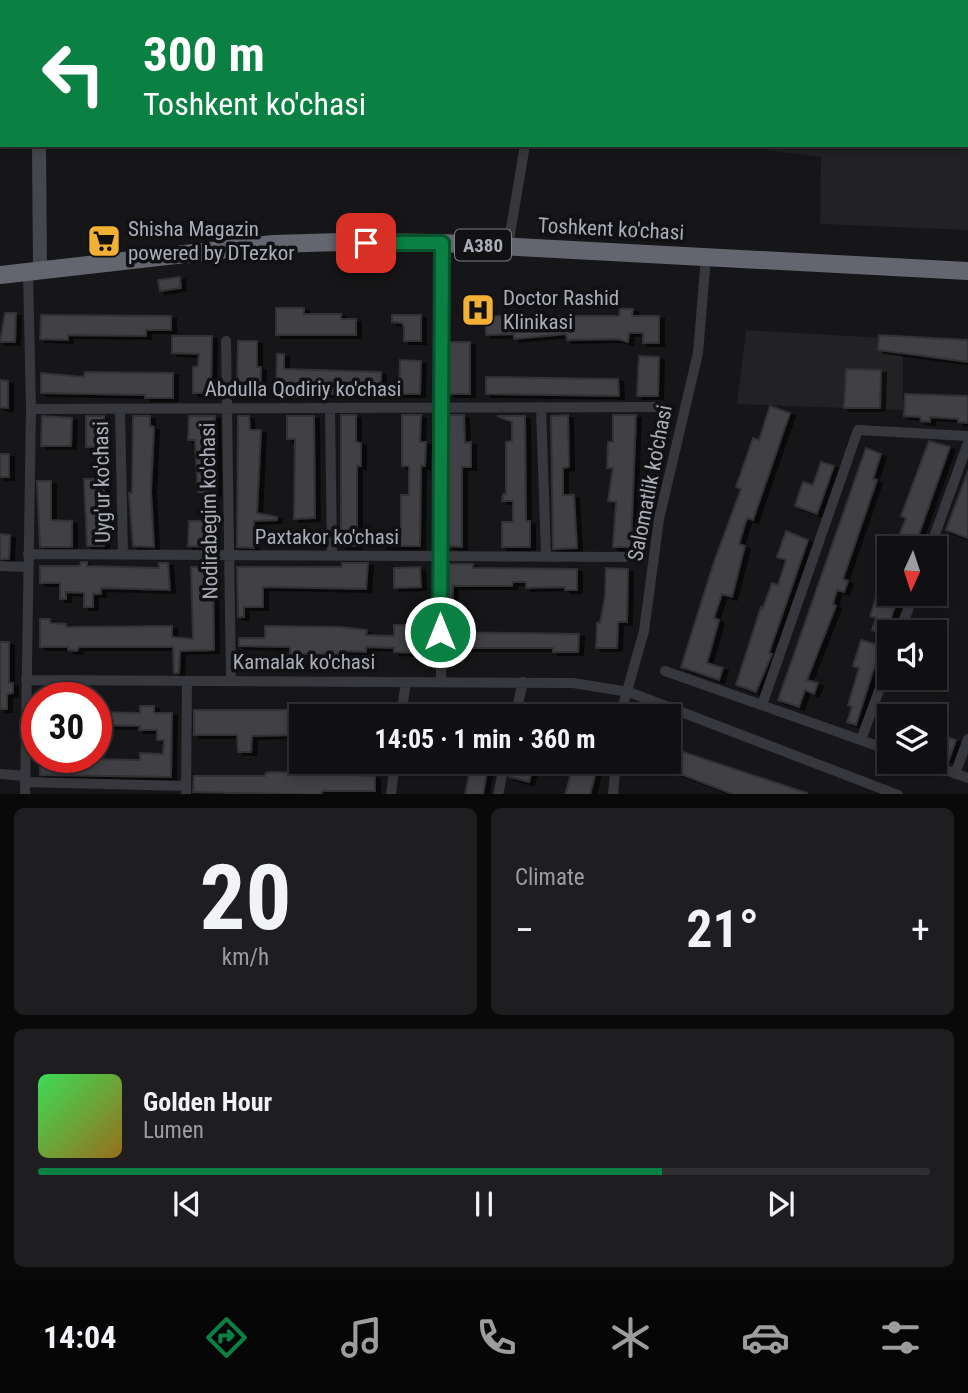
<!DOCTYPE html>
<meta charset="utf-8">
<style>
body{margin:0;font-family:"Roboto Condensed",sans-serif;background:#1e1e20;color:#f1f3f6;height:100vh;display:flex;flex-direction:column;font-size:26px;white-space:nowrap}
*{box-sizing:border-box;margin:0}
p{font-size:23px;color:#9c9d9f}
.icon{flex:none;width:38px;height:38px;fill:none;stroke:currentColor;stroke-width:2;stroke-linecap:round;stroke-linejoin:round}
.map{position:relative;height:794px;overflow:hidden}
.panel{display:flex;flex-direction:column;gap:14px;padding:14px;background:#09090a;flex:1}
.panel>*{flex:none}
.hud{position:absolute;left:0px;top:0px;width:970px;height:147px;box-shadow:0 4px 10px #0003,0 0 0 2px #303032;background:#0b8043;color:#fff;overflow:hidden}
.needle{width:46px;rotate:183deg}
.fabs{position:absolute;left:877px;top:536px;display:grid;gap:14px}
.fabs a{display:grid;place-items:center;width:70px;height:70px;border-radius:0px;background:#101012;box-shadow:0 4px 10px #0003,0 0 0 2px #303032;font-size:35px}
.speed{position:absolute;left:21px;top:682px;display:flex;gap:14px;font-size:35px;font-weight:700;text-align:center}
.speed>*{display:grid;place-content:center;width:91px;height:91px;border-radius:50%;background:#101012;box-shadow:0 4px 10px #0003,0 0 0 2px #303032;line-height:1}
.speed .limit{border:10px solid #d22;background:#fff;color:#111}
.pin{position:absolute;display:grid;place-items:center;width:60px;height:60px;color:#fff;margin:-30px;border-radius:14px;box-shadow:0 4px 10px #0006}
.me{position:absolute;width:77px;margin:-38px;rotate:0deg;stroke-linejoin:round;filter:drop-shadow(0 0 5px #0008)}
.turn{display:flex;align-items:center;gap:24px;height:147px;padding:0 28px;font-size:32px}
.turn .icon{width:91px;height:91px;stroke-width:2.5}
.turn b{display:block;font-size:49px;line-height:60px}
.big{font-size:52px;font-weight:700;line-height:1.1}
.panel .card{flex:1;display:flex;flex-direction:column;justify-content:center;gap:10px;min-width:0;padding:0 24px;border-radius:10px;background:#1e1e20}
.panel .dial{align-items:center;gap:0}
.dial b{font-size:91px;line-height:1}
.song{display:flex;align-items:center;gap:21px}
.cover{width:84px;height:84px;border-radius:10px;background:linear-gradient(135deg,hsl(130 70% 55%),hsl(40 70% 35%))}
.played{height:7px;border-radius:4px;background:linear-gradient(90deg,#0b8043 70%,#303032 70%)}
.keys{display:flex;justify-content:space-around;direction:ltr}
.heat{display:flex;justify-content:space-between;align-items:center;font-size:38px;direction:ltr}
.panel .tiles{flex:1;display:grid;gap:14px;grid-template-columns:1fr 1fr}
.card:last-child{grid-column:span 2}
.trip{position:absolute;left:289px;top:704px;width:392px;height:70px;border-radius:0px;background:#101012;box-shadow:0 4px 10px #0003,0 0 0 2px #303032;font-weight:700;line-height:70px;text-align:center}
.tab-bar{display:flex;height:112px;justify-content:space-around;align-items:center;background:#060607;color:#9c9d9f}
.tab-bar .icon{width:49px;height:49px}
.tab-bar .on{color:#0b8043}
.tab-bar b{font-size:32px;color:#f1f3f6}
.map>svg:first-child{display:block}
.built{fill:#222225}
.building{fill:#404145;stroke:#303034;stroke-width:2;filter:url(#shadow)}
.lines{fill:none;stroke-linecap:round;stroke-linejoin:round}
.street{stroke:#37383d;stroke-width:10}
.secondary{stroke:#45474d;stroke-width:14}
.highway{stroke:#63666e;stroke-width:18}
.route-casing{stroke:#07532c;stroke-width:18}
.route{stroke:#0b8043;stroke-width:12}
.labels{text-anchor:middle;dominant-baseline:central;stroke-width:7;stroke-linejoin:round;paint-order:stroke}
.shield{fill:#111113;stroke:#7b7e86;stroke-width:2}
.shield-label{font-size:19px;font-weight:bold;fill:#a8adb8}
.poi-label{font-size:21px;fill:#a8adb8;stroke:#111113;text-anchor:start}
.street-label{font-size:21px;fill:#a8adb8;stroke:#111113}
</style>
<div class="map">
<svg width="968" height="795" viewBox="0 0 968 795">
<defs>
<filter id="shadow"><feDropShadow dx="5" dy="3" stdDeviation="0" flood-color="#0009"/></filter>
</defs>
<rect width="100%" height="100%" fill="#161618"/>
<path class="built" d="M825 0H968V230L820 224 821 157 766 150 768 145H968V2Z
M746 330 903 339V410L737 404Z"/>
<path class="building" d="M180 277 181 288 160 291 158 280Z
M276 308H304V314H341V319H356V335H276Z
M620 309H633L632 316H659V343H643V333H629L628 342 618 339 567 340 566 334 514 339V334L486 335 485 316H619Z
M5 313H16L15 342H0Z
M41 315 171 316V330H146V336L68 335V340L40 339Z
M392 315H421V341H404V327L402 323 392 322Z
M879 335 968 340V362L878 350Z
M172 336H212L211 393H193V367L198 366 199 354 172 353Z
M238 341H257V367H261L260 394 237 393Z
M449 342H470V394H449Z
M277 354H284V369L381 372V395L276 393Z
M639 356 659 357 658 396H637Z
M400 360 421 361 420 394H399Z
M846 369 881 370 880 408H844Z
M85 372 173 373V398H145V395L41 393V373L84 377Z
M486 377 618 379 619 396 486 394Z
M0 380 8 381V408L0 407Z
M905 394 968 396V423L958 422V419L930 417V422L921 421 920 417 904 416Z
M770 406 790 413 753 520 747 518 739 544 745 546 732 597 722 594 714 618 719 620 707 663 723 668 719 680 681 667 714 562 741 489 736 487 753 438 759 440Z
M341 415H356V442L361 443V466H357V546H341Z
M402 415H421L420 442H426L425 466H421L420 546H382V534L401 535V495H409V466H402Z
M449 415H464L465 443 471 442V467H462V547L449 546Z
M568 415 569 467 563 468V495H574L577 548 553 549 551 416Z
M613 415H636L631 547H613L616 502 608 501 613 468H607L608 442H613Z
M42 416 72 418 71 446H41Z
M86 416H104V447H86Z
M133 416H150V426L154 427 151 491 154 547 133 546 129 493H132Z
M189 416H215L216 493 198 492 195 440H188Z
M238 416H249L250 430H261L257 513 277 517V520L254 521V548L237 547Z
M287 416H314L315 518 294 519 295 439H287Z
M497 416H525L526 521H530V547H502V522H513V501H502L503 494H506V442L512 441V422Z
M929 441 950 447 914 548 897 541 906 518 901 516Z
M866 448 881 454 873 479 877 480 843 579 848 581 844 592 837 590 833 604 836 606 807 680 818 683 814 694 805 690 799 707 778 700Z
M0 454H9V477H0Z
M821 462 834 466 817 514 795 506 803 482 813 485Z
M968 471V538L946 530Z
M84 479H104V546H87Z
M37 481H51V520L72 521V547H40Z
M189 521H213V547L188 546Z
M786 531 808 540 769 653 772 654 756 692 736 685 761 607 763 608 772 583 778 585 786 560 777 557Z
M0 534 10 535 9 559H0Z
M81 562H87V566L125 567 159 568V563H168L170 590 101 588V594H93V607H84V593L66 592V599H60V583H40V566H80Z
M342 563H368L366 589 263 587V607H244V617H238L237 567H342Z
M449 564H473V568L577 569V590H565V587L526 588V582H513L512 586H453L452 607H449Z
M191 567H213L214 650 180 651 179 673H174L173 647H79L77 651 68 650V647H40V619H50V623L66 624V627L172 626V637L193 639Z
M420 567 421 587 394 588V568Z
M606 568 628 569 627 622H618L617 648H596L597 623H600L605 596Z
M878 591 900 593 885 635 872 630 876 618 870 616Z
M394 625H420V653L394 652V648L366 647V652L340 651V654H290V647L239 646V638H265V626L341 627 367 630 366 635 394 636Z
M449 632 579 634 578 652H553V648H449Z
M861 640 881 646 856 725 847 722 852 707 848 705 859 668 853 666Z
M0 642H9V683H13V693L7 694V709H0Z
M892 677H919L916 687Z
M140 706H154V713H172L171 777 40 775V758L140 760V753L163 754 164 740H157V730H139L140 726 96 725V712L140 713Z
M194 710H296V714H301V728H297L295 735 252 736 251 752H238L237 735H194Z
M883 715 889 717V740L876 735Z
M934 732 956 740 949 760 934 755Z
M668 747 807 793V795H735L649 762 668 761Z
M512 761H534L529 782 509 777Z
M573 766 596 772 590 795H565Z
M470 769 487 772 483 795H465Z
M272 772 375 776V791H322V795L193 792 194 776H265L266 773Z"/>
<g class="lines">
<path class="street" d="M548 2V0
M508 246 525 145
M226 341 231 681
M541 407 546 556
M330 408 332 556
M31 409 660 407
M120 409 123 555
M930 548 968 443
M28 554 626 557
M0 566 28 567
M900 632 914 593
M665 671 889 750
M26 680 573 683 629 692 898 795
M441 682 442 243
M762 705 858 430 968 436
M401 716 406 682
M515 716 523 682
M620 716 644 631 659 519 698 353 706 257
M861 740 889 663
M920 761 968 778
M0 774 25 776
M955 774 968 739
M25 782 186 786
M25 795 31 409 28 272
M186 795 187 681
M391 795 395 761
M498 795 505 761
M613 795 616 761"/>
<path class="secondary" d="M39 2V0
M39 145 40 270"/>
<path class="highway" d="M0 275 273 244 341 242 442 243 968 271"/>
</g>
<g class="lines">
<defs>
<path id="route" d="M366 243H442L440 632"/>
</defs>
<use href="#route" class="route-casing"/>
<use href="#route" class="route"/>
</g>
<defs>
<symbol id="supermarket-square" viewBox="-11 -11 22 22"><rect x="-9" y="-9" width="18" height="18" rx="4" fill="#f2b134" stroke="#111113"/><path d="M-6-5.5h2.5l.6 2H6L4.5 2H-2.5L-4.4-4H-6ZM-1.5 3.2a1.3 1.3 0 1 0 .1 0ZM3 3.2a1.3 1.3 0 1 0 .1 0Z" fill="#111"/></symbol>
<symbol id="hospital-square" viewBox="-11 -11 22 22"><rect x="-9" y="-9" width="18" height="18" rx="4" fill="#f2b134" stroke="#111113"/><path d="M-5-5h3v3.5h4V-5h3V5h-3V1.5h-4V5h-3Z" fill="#111"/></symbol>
</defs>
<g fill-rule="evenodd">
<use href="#supermarket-square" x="85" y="222" width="38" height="38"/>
<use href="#hospital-square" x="459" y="291" width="38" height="38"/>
</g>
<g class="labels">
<rect class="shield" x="455" y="229.5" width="56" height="31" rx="5"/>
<g class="shield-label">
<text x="483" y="245">A380</text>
</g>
<g class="poi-label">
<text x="128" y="229">Shisha Magazin<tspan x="128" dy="24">powered by DTezkor</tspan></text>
<text x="503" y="298">Doctor Rashid<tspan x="503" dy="24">Klinikasi</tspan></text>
</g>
<g class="street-label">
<text transform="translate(611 229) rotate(3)">Toshkent ko'chasi</text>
<text x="303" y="389">Abdulla Qodiriy ko'chasi</text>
<text transform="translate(102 482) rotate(-91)">Uyg'ur ko'chasi</text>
<text transform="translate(650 483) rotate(-79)">Salomatlik ko'chasi</text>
<text transform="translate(209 511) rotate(-91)">Nodirabegim ko'chasi</text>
<text x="327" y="537">Paxtakor ko'chasi</text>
<text x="304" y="662">Kamalak ko'chasi</text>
</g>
</g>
</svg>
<div class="fabs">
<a><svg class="needle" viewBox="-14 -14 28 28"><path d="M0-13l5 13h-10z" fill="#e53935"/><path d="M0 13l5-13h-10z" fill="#9c9d9f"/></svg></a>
<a><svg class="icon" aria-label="sound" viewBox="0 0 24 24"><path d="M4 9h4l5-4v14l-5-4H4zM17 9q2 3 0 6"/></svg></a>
<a><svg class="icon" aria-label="layers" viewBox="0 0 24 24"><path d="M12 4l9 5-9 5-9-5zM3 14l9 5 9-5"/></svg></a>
</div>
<div class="speed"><div class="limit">30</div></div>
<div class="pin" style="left:366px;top:243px;background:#d93025"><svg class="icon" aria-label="arrive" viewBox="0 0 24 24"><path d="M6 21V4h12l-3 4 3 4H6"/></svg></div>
<svg class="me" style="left:440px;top:632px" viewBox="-20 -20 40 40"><circle r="17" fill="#0b8043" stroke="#fff" stroke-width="3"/><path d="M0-11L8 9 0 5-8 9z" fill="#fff"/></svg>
<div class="trip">14:05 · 1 min · 360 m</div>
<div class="hud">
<div class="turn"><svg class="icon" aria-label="left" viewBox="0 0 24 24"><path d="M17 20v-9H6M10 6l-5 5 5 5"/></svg><div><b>300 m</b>Toshkent ko'chasi</div></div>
</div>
</div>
<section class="panel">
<div class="tiles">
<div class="card dial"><b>20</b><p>km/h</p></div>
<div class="card"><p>Climate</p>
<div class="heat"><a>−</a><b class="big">21°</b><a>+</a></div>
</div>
<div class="card">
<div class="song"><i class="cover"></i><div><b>Golden Hour</b><p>Lumen</p></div></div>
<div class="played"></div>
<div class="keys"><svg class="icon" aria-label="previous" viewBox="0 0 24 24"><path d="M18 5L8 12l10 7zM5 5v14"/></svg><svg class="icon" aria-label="pause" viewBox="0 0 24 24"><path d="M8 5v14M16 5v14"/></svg><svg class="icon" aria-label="next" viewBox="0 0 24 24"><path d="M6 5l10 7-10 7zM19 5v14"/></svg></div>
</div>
</div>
</section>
<nav class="tab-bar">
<b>14:04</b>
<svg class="icon on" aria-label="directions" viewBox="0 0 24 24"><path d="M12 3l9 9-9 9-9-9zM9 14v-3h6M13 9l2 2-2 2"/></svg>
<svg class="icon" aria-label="music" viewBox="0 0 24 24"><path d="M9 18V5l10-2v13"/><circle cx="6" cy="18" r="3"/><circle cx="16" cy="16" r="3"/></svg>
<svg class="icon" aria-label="phone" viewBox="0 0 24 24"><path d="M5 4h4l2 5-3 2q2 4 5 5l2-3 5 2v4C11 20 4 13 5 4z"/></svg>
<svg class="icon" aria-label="climate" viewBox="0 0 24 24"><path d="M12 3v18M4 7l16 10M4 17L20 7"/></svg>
<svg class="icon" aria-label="car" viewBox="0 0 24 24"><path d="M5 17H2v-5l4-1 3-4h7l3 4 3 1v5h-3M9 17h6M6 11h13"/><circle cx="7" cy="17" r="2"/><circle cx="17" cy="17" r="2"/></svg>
<svg class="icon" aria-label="filters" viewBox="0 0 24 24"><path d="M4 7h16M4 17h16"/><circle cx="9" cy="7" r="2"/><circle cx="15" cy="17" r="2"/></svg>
</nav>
